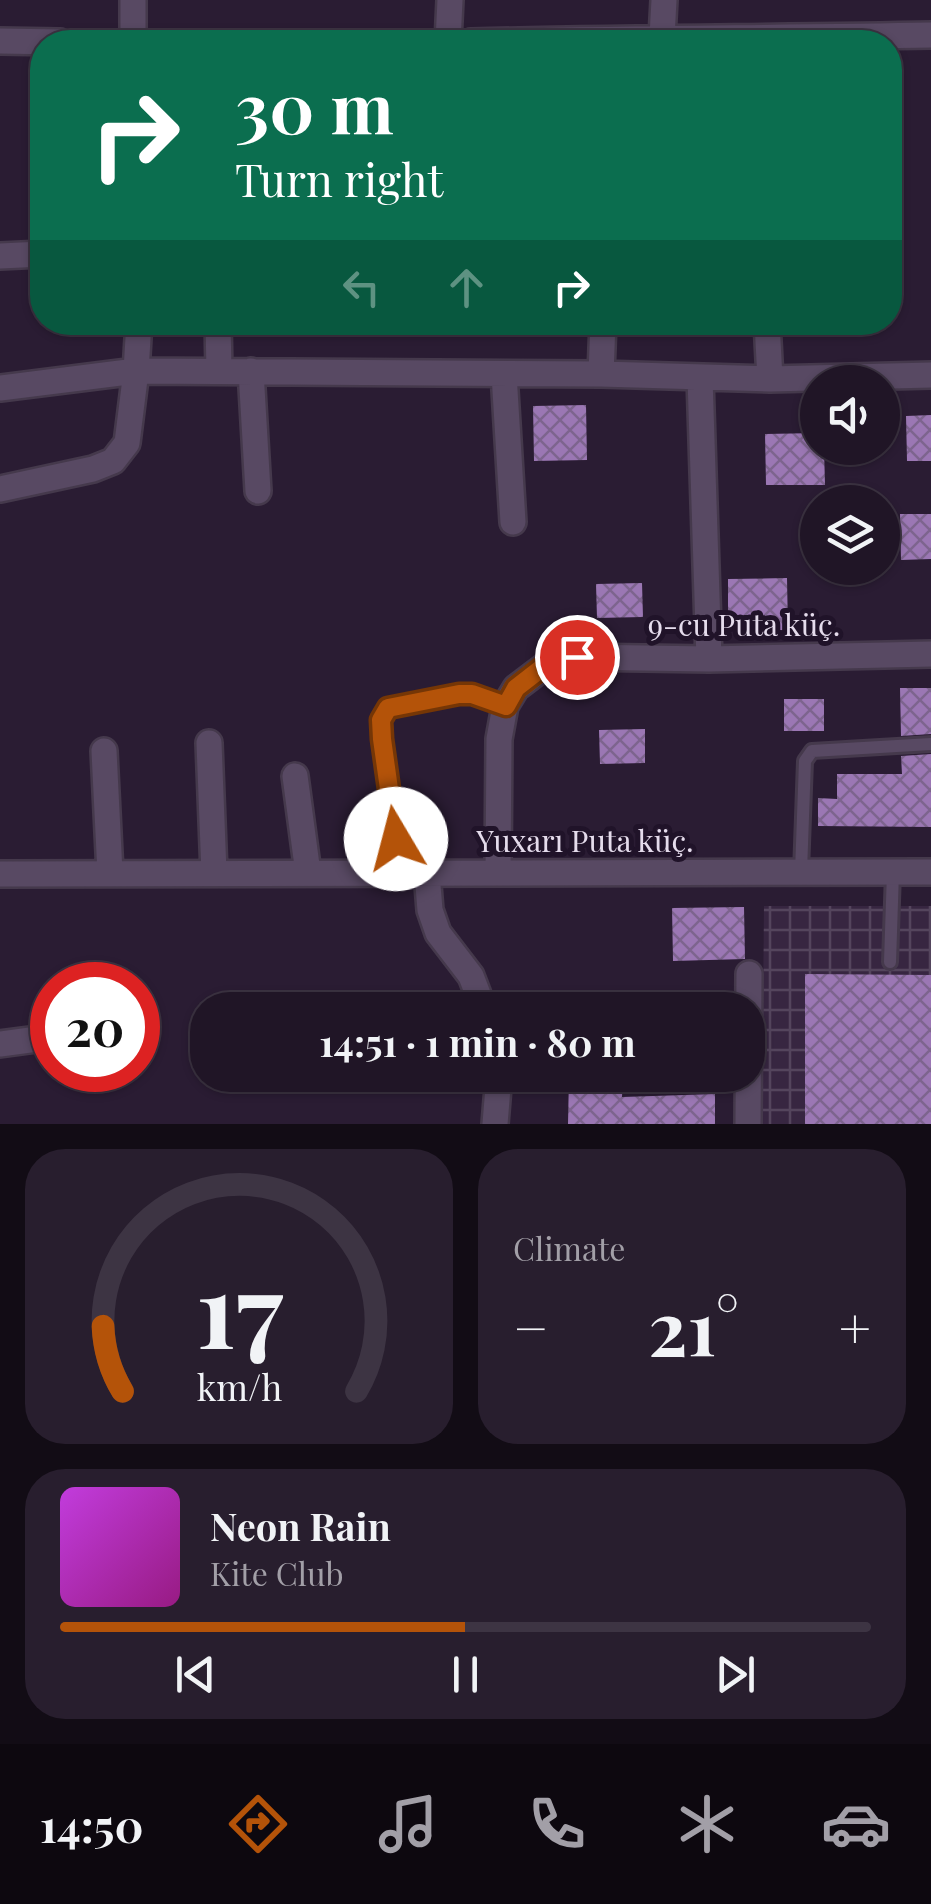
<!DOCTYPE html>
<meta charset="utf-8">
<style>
body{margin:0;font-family:"Playfair Display",serif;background:#281e2e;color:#f1f3f6;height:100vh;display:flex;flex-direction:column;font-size:38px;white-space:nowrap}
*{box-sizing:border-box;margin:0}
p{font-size:32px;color:#a29fa7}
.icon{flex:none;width:55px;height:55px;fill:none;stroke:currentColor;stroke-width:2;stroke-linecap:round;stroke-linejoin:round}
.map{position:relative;height:1124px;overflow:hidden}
.drawer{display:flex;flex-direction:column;gap:25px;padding:25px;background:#120c15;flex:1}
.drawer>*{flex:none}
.hud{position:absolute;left:30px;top:30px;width:872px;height:305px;border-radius:40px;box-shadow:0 2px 8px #0004,0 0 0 2px #3d3443;background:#0b6e4f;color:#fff;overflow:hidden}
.fabs{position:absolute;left:800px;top:365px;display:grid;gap:20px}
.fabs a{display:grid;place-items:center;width:100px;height:100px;border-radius:50%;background:#201526;box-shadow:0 2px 8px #0004,0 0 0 2px #3d3443;font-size:50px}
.speed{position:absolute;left:30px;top:962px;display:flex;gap:20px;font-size:50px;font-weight:700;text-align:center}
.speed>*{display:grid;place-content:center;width:130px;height:130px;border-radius:50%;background:#201526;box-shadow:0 2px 8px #0004,0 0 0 2px #3d3443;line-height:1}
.speed .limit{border:15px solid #d22;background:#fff;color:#111}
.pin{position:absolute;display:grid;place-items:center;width:85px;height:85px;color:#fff;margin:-42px;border:5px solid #fff;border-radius:50%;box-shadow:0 2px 10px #0007}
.me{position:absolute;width:110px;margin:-55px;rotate:352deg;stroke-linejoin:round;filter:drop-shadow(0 0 8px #0008)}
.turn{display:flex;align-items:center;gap:35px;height:210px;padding:0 40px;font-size:45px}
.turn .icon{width:130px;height:130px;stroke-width:2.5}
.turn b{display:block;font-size:70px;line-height:85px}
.lanes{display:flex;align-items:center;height:95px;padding:0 40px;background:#0003;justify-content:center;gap:50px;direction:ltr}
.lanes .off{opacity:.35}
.big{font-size:75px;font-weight:700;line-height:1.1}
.drawer .tile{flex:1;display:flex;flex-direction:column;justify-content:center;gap:15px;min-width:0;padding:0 35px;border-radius:40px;background:#281e2e}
.drawer .dial{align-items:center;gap:0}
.dial svg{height:260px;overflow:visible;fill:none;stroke:#3d3443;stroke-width:7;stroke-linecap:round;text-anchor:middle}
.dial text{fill:#f1f3f6;stroke:none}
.song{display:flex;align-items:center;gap:30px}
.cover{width:120px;height:120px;border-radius:15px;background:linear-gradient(135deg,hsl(290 70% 55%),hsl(310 70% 35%))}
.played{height:10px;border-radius:5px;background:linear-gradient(90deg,#b45309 50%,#3d3443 50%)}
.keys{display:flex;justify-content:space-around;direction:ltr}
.heat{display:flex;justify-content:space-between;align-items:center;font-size:55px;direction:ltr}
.drawer .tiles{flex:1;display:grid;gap:25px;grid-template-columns:1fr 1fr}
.tile:last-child{grid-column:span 2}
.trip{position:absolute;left:190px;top:992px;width:575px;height:100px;border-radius:40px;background:#201526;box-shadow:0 2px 8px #0004,0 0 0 2px #3d3443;font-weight:700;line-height:100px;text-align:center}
.tab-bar{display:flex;height:160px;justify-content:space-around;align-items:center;background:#0d080f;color:#a29fa7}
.tab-bar .icon{width:70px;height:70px}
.tab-bar .active{color:#b45309}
.tab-bar b{font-size:45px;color:#f1f3f6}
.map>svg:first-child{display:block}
.industrial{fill:url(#industrial-grid)}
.building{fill:url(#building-cross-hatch)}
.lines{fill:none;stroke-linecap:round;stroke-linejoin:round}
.lane-casing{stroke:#45394c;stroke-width:18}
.street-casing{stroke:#45394c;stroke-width:30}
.lane{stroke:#584963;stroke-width:12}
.street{stroke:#584963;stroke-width:25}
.route-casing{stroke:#753606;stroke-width:25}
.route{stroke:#b45309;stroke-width:18}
.labels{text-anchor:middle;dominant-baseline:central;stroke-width:10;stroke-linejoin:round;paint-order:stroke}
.street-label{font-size:30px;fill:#e5dcec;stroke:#201329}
</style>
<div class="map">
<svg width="931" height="1124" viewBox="0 0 931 1124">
<defs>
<pattern id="industrial-grid" width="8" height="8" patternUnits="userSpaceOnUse" patternTransform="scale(2.5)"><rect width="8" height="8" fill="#372641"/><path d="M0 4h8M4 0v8" fill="none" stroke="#54455d"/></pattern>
<pattern id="building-cross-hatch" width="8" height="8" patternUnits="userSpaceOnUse" patternTransform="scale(2.5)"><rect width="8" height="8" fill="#9b77b4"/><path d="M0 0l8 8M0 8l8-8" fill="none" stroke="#7d648e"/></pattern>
</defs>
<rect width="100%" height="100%" fill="#2a1c33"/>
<path class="industrial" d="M764 906H931V1124H762Z"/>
<path class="building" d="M586 405 587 460 534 461 533 406Z
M931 415V461H907L906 416Z
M818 433V448H824L825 485H766L765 434Z
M900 514H931V559L901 560Z
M787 578 788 630H728V579Z
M642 583 643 617 597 618 596 584Z
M900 688H931V734L901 736Z
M784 699H824V731H784Z
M645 729V763L600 764 599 730Z
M931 754V827L818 826V798L837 799V774H902L901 756Z
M744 907 745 959 673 961 672 908Z
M805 974 931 975V1124H805Z
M569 1075H623L622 1097 715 1094V1124H568Z"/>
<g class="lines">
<defs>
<path id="lane" d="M801 872 805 761 812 751 931 744
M401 873 381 739V719L389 708 459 694H472L505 706
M890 962 893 872"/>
<path id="street" d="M662 37 664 0
M0 41 60 42
M133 42V0
M448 42 450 0
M471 42C624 38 777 38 931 35
M0 256 42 254
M218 322 219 371
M767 322 770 379
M251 371 258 491
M504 374 513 522
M601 374 603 322
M700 378 709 659
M0 388 136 371 601 374 770 379 931 375
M0 489 93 469 113 461 127 443 136 371 139 322
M209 743 214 873
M104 751 110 873
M295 776 308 873
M427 873 430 910 438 933 471 976 484 1010
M498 873 499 739 505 706 516 688 553 660 577 657 709 659 931 654
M0 874 931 872
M0 1044 52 1037
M495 1124 499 1075
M748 1124 749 974"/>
</defs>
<use href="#lane" class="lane-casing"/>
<use href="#street" class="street-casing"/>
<use href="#lane" class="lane"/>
<use href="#street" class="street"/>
</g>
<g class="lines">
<defs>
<path id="route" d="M396 839 382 739 381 720 388 708 459 694H472L506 706 516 688 552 660 577 657"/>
</defs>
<use href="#route" class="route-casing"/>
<use href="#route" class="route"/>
</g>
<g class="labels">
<g class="street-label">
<text x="744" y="624">9-cu Puta küç.</text>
<text x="585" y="840">Yuxarı Puta küç.</text>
</g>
</g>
</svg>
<div class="fabs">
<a><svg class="icon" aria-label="sound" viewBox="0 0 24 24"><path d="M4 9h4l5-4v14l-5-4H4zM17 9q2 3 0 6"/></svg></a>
<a><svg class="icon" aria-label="layers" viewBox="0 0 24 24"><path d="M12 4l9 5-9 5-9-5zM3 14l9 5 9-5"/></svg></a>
</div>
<div class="speed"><div class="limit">20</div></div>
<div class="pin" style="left:577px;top:657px;background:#d93025"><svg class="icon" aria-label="arrive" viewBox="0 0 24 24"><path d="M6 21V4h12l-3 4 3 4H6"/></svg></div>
<svg class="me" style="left:396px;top:839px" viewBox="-20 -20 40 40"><circle r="19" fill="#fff"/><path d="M0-13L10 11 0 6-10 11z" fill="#b45309"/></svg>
<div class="trip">14:51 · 1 min · 80 m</div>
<div class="hud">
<div class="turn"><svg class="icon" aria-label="right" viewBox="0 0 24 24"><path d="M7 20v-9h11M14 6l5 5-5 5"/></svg><div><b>30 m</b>Turn right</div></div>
<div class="lanes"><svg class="icon off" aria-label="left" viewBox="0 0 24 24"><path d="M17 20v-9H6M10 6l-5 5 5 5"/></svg><svg class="icon off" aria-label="ahead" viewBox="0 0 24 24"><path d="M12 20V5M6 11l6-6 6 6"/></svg><svg class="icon" aria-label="right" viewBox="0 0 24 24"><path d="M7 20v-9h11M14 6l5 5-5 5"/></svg></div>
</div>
</div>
<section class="drawer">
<div class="tiles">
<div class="tile dial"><svg viewBox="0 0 100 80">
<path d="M14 69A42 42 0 1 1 86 69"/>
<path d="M14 69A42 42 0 0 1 8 49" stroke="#b45309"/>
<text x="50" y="56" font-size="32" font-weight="700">17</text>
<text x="50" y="72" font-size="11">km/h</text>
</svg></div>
<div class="tile"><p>Climate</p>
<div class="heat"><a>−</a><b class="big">21°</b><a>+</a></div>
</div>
<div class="tile">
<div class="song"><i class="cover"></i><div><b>Neon Rain</b><p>Kite Club</p></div></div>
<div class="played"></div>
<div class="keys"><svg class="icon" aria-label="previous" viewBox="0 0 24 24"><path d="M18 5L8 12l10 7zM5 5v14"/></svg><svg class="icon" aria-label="pause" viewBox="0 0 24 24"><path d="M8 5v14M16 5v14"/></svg><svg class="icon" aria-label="next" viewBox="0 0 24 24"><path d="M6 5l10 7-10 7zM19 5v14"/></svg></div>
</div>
</div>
</section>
<nav class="tab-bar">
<b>14:50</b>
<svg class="icon active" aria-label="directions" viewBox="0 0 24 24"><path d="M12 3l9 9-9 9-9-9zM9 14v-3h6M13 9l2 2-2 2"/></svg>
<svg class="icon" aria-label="music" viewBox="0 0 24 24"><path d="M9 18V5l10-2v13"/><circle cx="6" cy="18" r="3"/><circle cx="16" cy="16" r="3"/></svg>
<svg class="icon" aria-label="phone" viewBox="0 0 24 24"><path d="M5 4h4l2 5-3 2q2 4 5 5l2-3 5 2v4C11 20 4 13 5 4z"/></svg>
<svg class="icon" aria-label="climate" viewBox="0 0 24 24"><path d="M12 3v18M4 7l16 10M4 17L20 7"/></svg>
<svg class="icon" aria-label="car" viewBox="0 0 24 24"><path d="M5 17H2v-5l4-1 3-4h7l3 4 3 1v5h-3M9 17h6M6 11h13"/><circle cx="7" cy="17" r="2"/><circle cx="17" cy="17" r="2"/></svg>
</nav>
